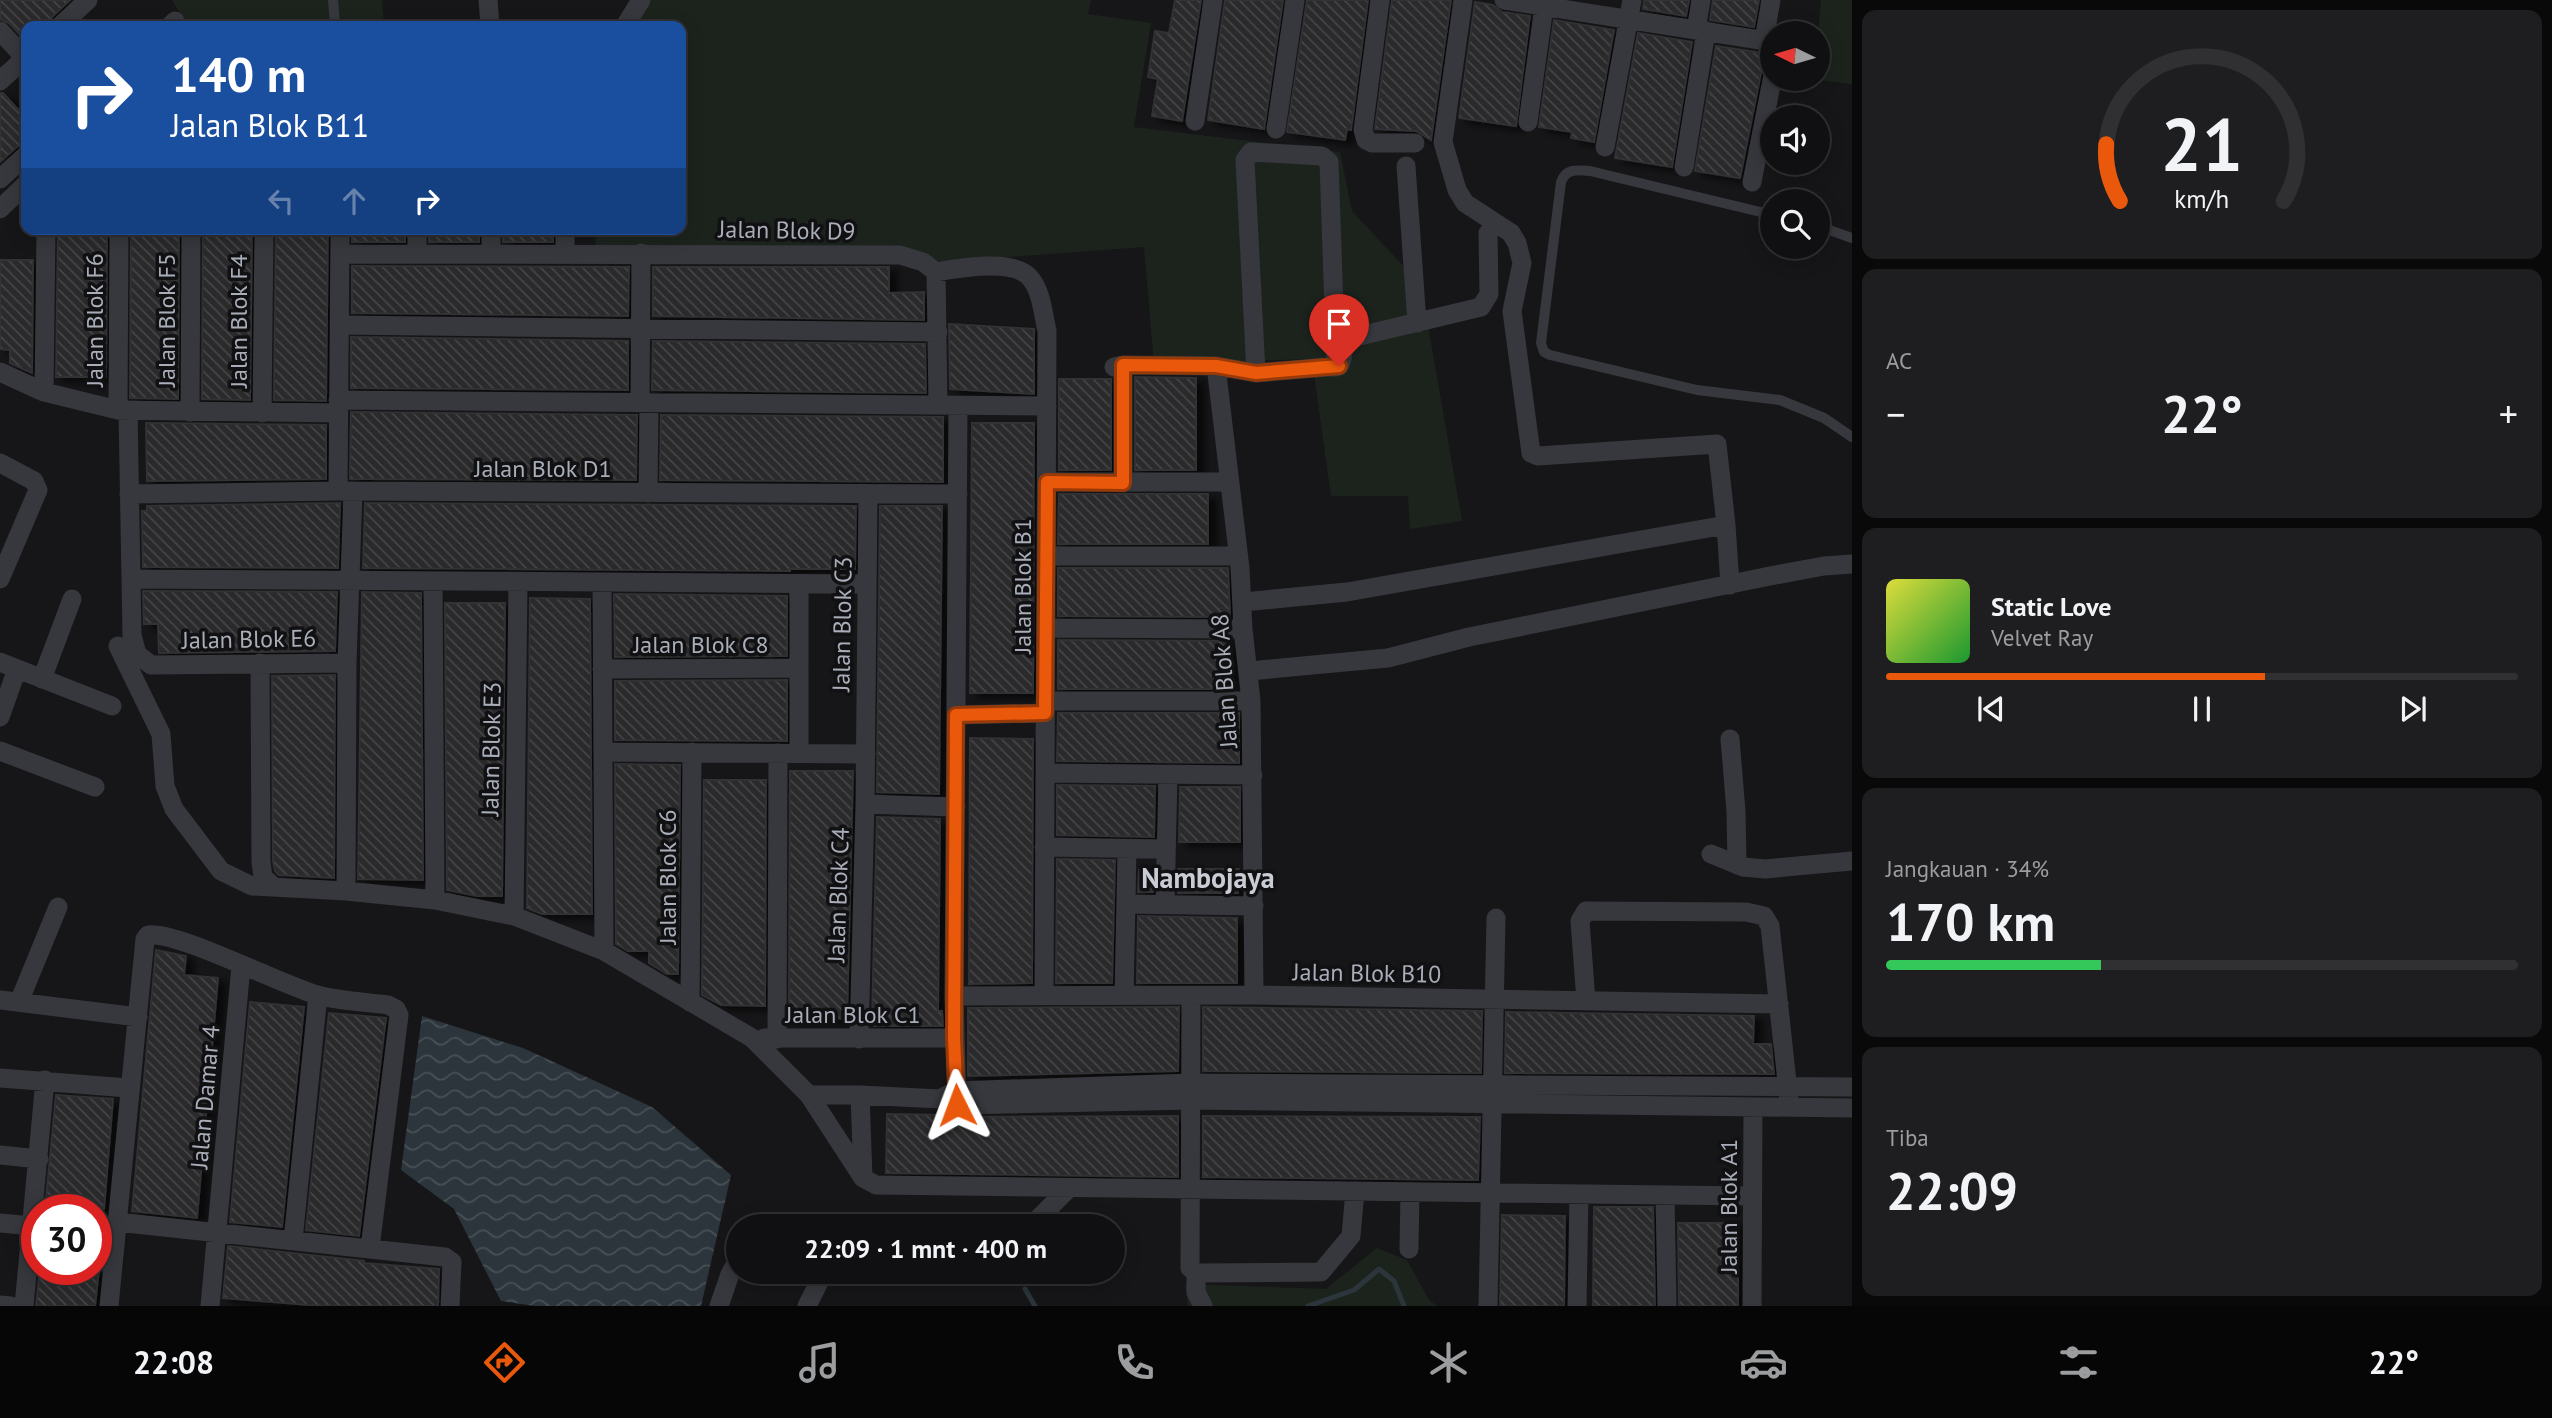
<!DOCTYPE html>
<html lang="id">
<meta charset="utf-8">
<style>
body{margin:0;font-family:"PT Sans",sans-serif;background:#1e1e20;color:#f1f3f6;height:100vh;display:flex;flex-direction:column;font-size:26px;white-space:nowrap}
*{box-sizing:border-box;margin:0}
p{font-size:23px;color:#9c9d9f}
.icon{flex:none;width:38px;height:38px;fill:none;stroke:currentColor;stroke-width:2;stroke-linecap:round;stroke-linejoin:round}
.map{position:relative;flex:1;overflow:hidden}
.drawer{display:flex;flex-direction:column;gap:10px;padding:10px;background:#09090a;width:700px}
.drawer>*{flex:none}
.hud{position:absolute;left:21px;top:21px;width:665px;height:214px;border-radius:14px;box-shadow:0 4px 18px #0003,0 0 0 2px #303032;background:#1a4fa0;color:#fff;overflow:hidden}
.needle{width:46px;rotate:275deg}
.buttons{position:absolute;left:1760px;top:21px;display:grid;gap:14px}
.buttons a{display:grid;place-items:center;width:70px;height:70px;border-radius:50%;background:#101012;box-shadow:0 4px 18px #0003,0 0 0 2px #303032;font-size:35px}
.speed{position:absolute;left:21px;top:1194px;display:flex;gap:14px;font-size:35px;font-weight:700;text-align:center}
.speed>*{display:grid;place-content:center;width:91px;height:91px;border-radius:50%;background:#101012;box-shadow:0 4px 18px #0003,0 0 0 2px #303032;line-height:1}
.speed .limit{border:10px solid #d22;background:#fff;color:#111}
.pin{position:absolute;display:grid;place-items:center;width:60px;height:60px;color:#fff;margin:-72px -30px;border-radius:50% 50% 50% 0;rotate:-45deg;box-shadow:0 0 7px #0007}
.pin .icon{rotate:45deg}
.me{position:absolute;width:77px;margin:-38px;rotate:357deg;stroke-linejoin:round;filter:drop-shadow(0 0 5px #0008)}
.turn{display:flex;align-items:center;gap:24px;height:147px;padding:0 35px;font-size:32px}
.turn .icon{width:91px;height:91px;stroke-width:2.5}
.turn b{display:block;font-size:49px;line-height:60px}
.lanes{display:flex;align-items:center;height:66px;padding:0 35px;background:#0003;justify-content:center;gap:35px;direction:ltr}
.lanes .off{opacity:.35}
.big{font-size:52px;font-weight:800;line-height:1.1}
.drawer .tile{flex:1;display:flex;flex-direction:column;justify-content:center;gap:10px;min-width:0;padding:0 24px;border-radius:14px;background:#1e1e20}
.drawer .dial{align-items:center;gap:0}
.dial svg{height:182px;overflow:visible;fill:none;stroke:#303032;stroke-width:7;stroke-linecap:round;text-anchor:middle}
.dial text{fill:#f1f3f6;stroke:none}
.song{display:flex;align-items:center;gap:21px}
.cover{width:84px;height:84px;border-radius:10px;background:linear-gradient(135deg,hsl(60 70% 55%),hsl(130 70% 35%))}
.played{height:7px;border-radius:4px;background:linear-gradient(90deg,#ea580c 60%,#303032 60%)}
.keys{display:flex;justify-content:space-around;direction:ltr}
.heat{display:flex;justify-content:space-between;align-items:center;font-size:38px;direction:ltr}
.charge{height:10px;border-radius:5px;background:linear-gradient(90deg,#34c759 34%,#303032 0)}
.trip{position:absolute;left:726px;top:1214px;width:399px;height:70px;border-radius:35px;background:#101012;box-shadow:0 4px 18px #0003,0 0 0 2px #303032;font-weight:800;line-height:70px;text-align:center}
.menu{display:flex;height:112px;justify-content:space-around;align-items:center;background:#060607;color:#9c9d9f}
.menu .icon{width:49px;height:49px}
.menu .on{color:#ea580c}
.menu b{font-size:32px;color:#f1f3f6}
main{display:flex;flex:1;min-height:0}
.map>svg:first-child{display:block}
.grass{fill:#1c231d}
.water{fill:url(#water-waves)}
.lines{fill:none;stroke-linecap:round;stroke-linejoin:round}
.stream{stroke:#2c353c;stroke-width:5}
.building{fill:url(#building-back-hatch);stroke:#303034;stroke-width:2;filter:url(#shadow)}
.lane{stroke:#37383d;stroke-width:10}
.street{stroke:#37383d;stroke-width:19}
.route-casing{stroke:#983908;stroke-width:18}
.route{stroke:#ea580c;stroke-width:12}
.labels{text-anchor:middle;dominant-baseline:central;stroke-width:7;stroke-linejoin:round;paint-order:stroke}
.street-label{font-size:24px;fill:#a8adb8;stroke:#111113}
.quarter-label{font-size:28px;font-weight:bold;fill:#c9ccd4;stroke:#111113}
</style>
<main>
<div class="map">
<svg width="1852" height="1306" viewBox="0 0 1852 1306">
<defs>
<pattern id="water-waves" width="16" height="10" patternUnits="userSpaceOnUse" patternTransform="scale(1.75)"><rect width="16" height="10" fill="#2c353c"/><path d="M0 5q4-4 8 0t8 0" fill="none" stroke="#485056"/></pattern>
<pattern id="building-back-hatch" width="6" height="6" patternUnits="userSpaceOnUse" patternTransform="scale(1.75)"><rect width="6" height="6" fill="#29292c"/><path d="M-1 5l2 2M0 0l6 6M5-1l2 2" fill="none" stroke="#454548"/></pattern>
<filter id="shadow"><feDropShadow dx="8" dy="4.5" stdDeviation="3.5" flood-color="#0009"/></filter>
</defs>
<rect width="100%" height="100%" fill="#161618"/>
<path class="grass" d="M172 0H382L384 23 325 26H188Z
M649 0H1091L1088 14 1151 23 1134 127 1340 152 1352 211 1421 285 1462 521 1410 529 1408 496H1331L1312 359 1154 364 1144 247 942 262 900 249 595 246 596 229H681V26H637V16Z
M1821 0H1852V84L1811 79H1818V33Z
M1377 1248 1407 1260 1429 1300 1437 1306H1188L1185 1284 1326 1289Z"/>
<path class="water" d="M422 1016 523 1048 652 1107 731 1175 701 1306H535L501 1301 454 1209 401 1170Z"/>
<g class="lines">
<path class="stream" d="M1025 1289 1035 1306
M1308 1306 1354 1290 1379 1269 1394 1281 1404 1306"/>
</g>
<path class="building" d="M0 0H70L52 17 48 26H26V41L9 23 0 19Z
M1175 0H1201L1182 121 1152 116 1158 79 1148 77 1155 31 1169 33Z
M1225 0H1283L1264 129 1208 120Z
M1307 0H1368L1351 130 1347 129 1345 140 1287 132Z
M1392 0H1451L1431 140 1416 131 1375 129Z
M1644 0H1689L1686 16 1643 9Z
M1713 0H1759L1754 27 1710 20Z
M1475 2 1493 5 1502 12 1530 16 1516 126 1459 118Z
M1554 20 1614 30 1594 142 1571 138 1572 132 1539 127Z
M1638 33 1692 42 1672 167 1615 158Z
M1716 46 1770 54 1769 64 1761 73 1740 178 1695 171Z
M0 93H3L26 118V143L18 146 0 162Z
M58 229H107L106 377H56Z
M131 229H179L178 399 130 398Z
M203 229H252L250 400 202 399Z
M276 229H328L326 401 274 400Z
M352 229H405V242H352Z
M429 229H479V242H429Z
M503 229H553V242H503Z
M0 260H33L32 373 10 363V350L0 349Z
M352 266 629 267 628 316 352 313Z
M653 267H889V293L924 292V320L653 316Z
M949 324 1034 329V394L950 389Z
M351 337 628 341V390L351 388Z
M653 341 925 344 926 393 652 390Z
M1135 377 1196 378V470H1135Z
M1059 379H1111V470H1059Z
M351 412 637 415 636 480 350 479Z
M661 415 943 417V482L660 480Z
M146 423 326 425V479L147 481Z
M972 423H1034L1033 693H970Z
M1059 494H1208V544H1058Z
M340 503 338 568 143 567 142 511H147V506Z
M365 503 856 506 855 569H790V571L363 568Z
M880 506H942L939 794 877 792Z
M1058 568H1228L1230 617 1058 616Z
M143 591 337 592 335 651 159 653 158 624H144Z
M362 592 421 593 423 880 358 879Z
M614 594 787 596V656L615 657Z
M530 598 590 599 592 914H542L527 908Z
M445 603H505L502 896H477L447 890Z
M1058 640 1230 641V689H1058Z
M335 675 334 878 279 875 275 871 273 861 272 676Z
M787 680V741L615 740V681Z
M1058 713H1239V763L1057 761Z
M970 738 1033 739 1032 983 969 984Z
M615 764 680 765 678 974H667L649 963V951H628L616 944Z
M790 771H853L847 1019 789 1018Z
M704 780H766L765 1006 721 1005 702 995Z
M1057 785 1155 786 1154 837 1057 835Z
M1180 787H1240V842H1179Z
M877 817 940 819 938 1011H942L943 1026H874V1019H872Z
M1057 859 1115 860 1112 983H1056Z
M1178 869H1239L1238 893H1178Z
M1139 870H1154L1153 892H1138Z
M1138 916 1237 918V983H1137Z
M156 950 186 956 184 975 218 978 197 1218 132 1211Z
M250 1002 304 1007 282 1227 230 1222Z
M1179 1007 1178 1071 968 1076V1008Z
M1203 1007 1482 1011 1481 1073 1203 1071Z
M1506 1012 1754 1016 1753 1044H1771L1774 1074 1505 1073Z
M329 1013 386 1018 359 1236 306 1230Z
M56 1095 113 1099 104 1209H45Z
M887 1114 948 1115 957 1117 1178 1116V1177L886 1173Z
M1203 1116 1480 1117 1478 1180 1203 1177Z
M1594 1207H1653L1655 1306H1593Z
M1502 1215 1565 1216 1564 1306H1500Z
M1678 1223H1738V1306H1679Z
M228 1246 364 1261V1263L439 1269 438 1306H322L223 1298Z
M40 1269H99L95 1306H36Z"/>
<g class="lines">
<path class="lane" d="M333 0 335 26
M1773 215 1590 171C1577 170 1566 168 1561 182L1541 343 1544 352 1550 355 1697 390 1780 400 1824 418 1852 437
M1818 226 1852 238"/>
<path class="street" d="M488 0 490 26
M1380 0 1363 130 1366 140 1372 143H1415
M1463 0 1443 142 1457 190 1465 203 1511 233 1517 243 1522 263 1512 311 1531 453 1538 456 1717 444 1726 525
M1504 0 1773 42
M60 26 88 0
M170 26 175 21
M625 26 641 0
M1696 30 1701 0
M0 31 26 59
M1764 40 1771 0
M0 81 26 57
M1195 121 1213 0
M1528 122 1544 6
M1276 129 1295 0
M1605 147 1632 0
M1406 166 1417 323
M1684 167 1706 31
M0 179 26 155
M1752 182 1773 75
M0 209 26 184
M417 253V229
M491 253V229
M565 253V229
M340 254 900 255 923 262 936 272
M936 272C959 268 1016 258 1031 279 1042 293 1043 314 1047 331L1044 995
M936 272 938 405
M339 325 938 332
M1216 366 1240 568 1243 629 1251 701 1254 995
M1114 367 1123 365 1216 366 1256 373 1339 366C1345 358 1341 346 1347 339L1481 307 1489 294 1488 233
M0 372 44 392 118 410 338 413
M1256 373 1245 160 1251 152 1322 156 1329 162 1336 367
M44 392 46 229
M338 400 1047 406
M640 402 641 253
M118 410 119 229
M128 410 132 635 137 654 151 665 347 663
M190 412 191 229
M262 413 264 229
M0 463 34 481 38 490 0 579
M1047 482H1229
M1123 483V365
M338 491 340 229
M648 493 649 403
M129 494 338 491 958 494
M1046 556H1237
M131 579C376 579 622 583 867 584
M433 581 435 900
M602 583 604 951
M1243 602 1347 592 1726 525 1730 585
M1046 628 1243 629
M118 646 161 734 165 786 174 809 221 871 252 886 346 891 435 900 514 916 604 951 752 1038 809 1095 863 1178 876 1185 1752 1196
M0 662 112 706
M260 663 261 862 263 877 274 887
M602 669 799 668
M1249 671 1388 658 1469 637 1770 576 1824 566 1852 564
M42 679 72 599
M1045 701H1251
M956 715 1045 713
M0 717 17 669
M1730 739 1736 811 1737 865
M0 751 95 787
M603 752 866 754
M799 753V584
M1045 773 1253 775
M865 804 956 807
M1044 847 1166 849
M1711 854 1743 867 1765 869 1852 861
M346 891 347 663 353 491
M1126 904 1254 906
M1165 905 1168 774
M514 916 518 582
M1124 995 1127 849
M1191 995 1190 1268 1196 1273
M954 996 1254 995 1779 1004
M0 1000 138 1017
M1586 1001 1580 921 1586 911 1746 912 1764 916 1770 926 1789 1100
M19 1002 58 907
M690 1002 692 752
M764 1038H954
M777 1039 778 753
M859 1039 865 804 868 494
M0 1078 128 1088
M1852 1087 1191 1083 955 1091 940 1099 957 1105 1191 1100 1852 1108
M809 1095H860L940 1099
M860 1095 863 1177
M957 1104 954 996 958 406
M0 1155 39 1159
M1665 1195 1667 1306
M117 1222 445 1257 452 1262 450 1306
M0 1223 32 1226
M1023 1227 1036 1221 1069 1188
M293 1240 318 995
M1409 1249 1410 1192
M1196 1273 1321 1272 1351 1236 1355 1191
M1196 1273V1292L1203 1306
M0 1305 11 1306
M24 1306 45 1080
M109 1306 145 939 148 935C175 930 282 985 317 995 340 1001 365 1002 388 1005L396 1009 399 1015 370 1248
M210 1306 241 966
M719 1306 730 1274 738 1260
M807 1306 824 1272
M1488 1306 1496 918
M1577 1306 1579 1194
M1752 1306 1753 1107"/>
</g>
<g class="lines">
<defs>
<path id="route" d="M957 1105 954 1038 956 715 1045 713 1047 482 1123 483V365L1216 366 1256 373 1339 366"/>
</defs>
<use href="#route" class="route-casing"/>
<use href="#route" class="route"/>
</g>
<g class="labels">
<g class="street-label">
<text transform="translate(787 230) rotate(1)">Jalan Blok D9</text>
<text transform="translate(94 320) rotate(-90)">Jalan Blok F6</text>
<text transform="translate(166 320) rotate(-90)">Jalan Blok F5</text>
<text transform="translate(238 321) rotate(-90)">Jalan Blok F4</text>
<text x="543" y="468">Jalan Blok D1</text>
<text transform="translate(1022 586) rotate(-90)">Jalan Blok B1</text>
<text transform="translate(842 624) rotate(-89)">Jalan Blok C3</text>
<text transform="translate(249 639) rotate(-1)">Jalan Blok E6</text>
<text x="701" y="644">Jalan Blok C8</text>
<text transform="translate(1224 681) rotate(-94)">Jalan Blok A8</text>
<text transform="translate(491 749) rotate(-89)">Jalan Blok E3</text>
<text transform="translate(667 877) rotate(-90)">Jalan Blok C6</text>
<text transform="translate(838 895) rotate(-88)">Jalan Blok C4</text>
<text transform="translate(1367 973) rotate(1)">Jalan Blok B10</text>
<text x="853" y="1014">Jalan Blok C1</text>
<text transform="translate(205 1097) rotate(-85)">Jalan Damar 4</text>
<text transform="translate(1728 1206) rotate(-90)">Jalan Blok A1</text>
</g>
<g class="quarter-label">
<text x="1208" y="877">Nambojaya</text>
</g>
</g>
</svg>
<div class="buttons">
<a><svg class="needle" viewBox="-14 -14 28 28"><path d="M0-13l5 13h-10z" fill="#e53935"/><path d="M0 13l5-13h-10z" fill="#9c9d9f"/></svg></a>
<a><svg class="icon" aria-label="sound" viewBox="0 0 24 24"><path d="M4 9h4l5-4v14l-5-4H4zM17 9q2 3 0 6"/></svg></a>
<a><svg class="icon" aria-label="search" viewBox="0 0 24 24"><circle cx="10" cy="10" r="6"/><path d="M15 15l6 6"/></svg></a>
</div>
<div class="speed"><div class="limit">30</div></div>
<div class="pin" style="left:1339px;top:366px;background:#d93025"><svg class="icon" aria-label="arrive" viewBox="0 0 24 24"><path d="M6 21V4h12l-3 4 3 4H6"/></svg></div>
<svg class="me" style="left:957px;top:1105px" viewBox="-20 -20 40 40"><path d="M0-17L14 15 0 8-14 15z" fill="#ea580c" stroke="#fff" stroke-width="4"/></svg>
<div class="trip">22:09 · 1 mnt · 400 m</div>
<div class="hud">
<div class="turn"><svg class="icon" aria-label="right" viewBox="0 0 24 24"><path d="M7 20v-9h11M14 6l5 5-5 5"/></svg><div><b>140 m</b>Jalan Blok B11</div></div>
<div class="lanes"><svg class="icon off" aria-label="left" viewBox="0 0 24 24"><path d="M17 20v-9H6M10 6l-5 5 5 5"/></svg><svg class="icon off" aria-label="ahead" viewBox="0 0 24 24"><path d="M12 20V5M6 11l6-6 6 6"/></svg><svg class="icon" aria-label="right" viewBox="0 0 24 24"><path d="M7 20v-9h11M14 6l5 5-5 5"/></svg></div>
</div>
</div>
<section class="drawer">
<div class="tile dial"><svg viewBox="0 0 100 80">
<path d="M14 69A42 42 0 1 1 86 69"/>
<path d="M14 69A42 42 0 0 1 8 44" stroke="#ea580c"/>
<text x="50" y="56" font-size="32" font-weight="700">21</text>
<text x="50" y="72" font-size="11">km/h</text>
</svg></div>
<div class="tile"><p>AC</p>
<div class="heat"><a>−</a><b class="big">22°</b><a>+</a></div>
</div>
<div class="tile">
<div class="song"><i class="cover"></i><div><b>Static Love</b><p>Velvet Ray</p></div></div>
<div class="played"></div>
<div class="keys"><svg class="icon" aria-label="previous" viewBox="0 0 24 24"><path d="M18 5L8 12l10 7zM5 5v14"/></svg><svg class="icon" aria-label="pause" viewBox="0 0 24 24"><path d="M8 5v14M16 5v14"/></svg><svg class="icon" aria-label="next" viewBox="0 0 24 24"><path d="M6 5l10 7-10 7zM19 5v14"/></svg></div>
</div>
<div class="tile"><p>Jangkauan · 34%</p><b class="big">170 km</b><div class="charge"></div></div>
<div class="tile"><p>Tiba</p><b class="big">22:09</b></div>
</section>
</main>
<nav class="menu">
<b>22:08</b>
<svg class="icon on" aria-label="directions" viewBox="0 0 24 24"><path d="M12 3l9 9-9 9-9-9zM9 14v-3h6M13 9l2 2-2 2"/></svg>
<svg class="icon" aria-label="music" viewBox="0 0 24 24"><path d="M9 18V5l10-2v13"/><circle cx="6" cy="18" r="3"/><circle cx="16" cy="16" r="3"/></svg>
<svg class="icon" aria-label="phone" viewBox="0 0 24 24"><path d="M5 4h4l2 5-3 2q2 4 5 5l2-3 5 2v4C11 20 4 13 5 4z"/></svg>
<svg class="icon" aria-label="climate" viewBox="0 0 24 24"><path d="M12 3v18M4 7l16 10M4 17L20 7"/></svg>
<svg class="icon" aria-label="car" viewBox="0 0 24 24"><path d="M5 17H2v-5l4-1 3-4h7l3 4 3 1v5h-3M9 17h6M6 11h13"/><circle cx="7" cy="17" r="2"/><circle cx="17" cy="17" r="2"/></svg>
<svg class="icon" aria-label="filters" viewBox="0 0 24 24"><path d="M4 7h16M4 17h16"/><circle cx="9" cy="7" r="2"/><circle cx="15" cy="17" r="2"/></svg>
<b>22°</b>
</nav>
